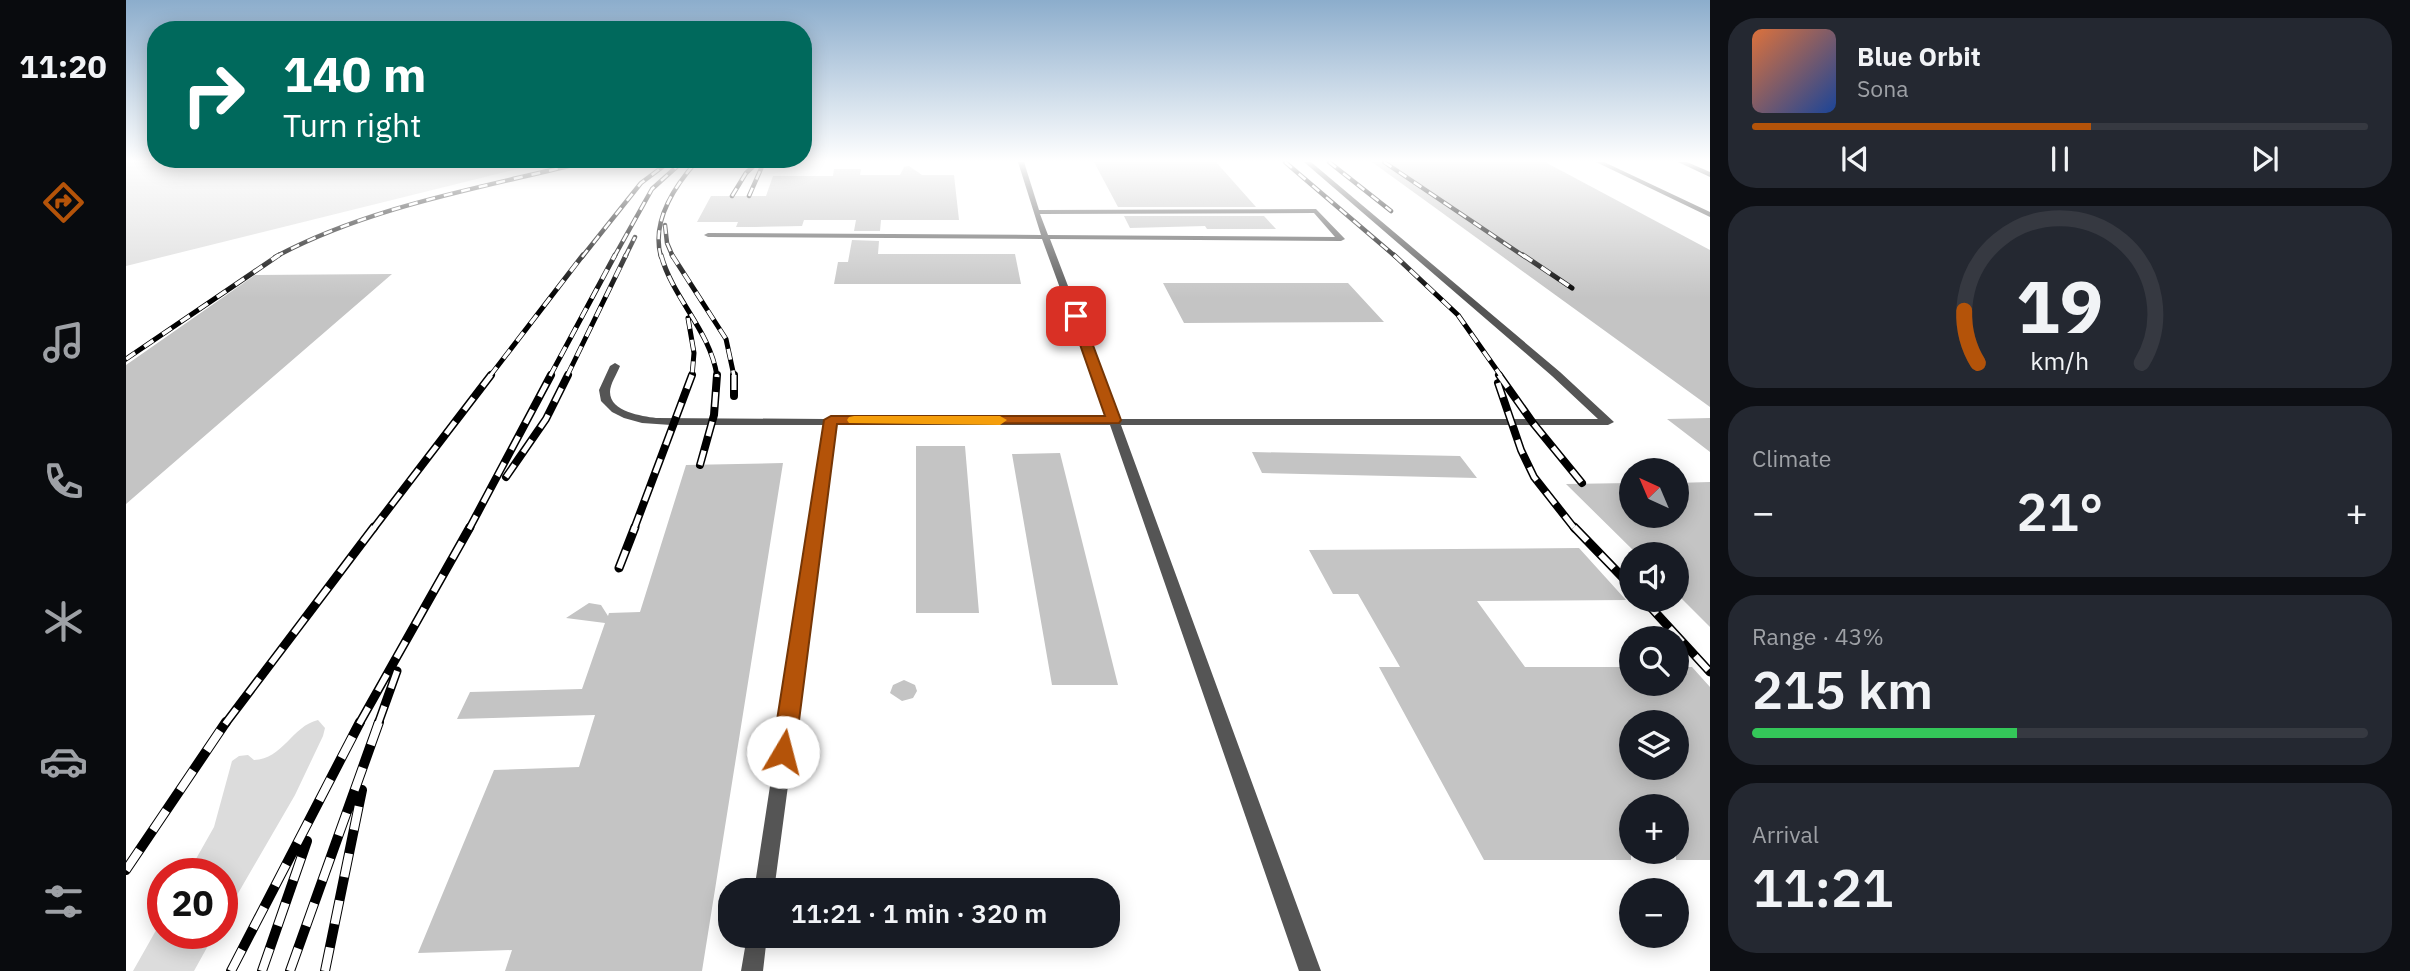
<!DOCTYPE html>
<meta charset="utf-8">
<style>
body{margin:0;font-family:"IBM Plex Sans",sans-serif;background:#242831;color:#f1f3f6;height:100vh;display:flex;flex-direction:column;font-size:26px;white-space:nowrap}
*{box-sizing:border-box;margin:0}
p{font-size:23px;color:#9ea1a6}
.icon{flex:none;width:38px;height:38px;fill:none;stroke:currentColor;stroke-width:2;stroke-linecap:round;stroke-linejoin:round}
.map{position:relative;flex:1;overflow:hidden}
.drawer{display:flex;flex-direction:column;gap:18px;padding:18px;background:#0d0f14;width:700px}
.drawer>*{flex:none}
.guide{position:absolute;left:21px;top:21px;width:665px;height:147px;border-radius:28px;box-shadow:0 4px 18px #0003;background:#00695c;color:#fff;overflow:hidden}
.needle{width:46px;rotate:316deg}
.fabs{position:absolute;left:1493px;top:458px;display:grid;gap:14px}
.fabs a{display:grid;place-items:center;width:70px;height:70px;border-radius:50%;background:#171b24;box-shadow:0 4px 18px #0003;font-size:35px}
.speed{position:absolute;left:21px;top:858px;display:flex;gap:14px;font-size:35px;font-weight:700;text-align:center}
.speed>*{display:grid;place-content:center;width:91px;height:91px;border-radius:50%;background:#171b24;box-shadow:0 4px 18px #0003;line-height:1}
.speed .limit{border:10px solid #d22;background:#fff;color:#111}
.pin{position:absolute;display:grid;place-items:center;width:60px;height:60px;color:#fff;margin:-30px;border-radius:14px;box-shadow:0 4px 10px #0006}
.me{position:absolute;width:77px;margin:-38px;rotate:8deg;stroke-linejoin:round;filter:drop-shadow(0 0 5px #0008)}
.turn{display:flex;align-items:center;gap:24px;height:147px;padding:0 21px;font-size:32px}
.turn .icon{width:91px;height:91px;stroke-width:2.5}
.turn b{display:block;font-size:49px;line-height:60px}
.big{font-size:52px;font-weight:600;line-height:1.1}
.drawer .tile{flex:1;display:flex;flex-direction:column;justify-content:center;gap:10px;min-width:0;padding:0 24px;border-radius:28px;background:#242831}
.drawer .dial{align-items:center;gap:0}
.dial svg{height:182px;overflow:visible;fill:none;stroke:#363941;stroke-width:7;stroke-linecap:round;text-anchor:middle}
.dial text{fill:#f1f3f6;stroke:none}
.song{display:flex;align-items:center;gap:21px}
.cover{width:84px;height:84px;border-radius:10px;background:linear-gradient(135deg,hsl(20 70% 55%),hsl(220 70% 35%))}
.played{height:7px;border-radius:4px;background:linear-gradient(90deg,#b45309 55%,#363941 55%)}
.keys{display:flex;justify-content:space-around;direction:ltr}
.heat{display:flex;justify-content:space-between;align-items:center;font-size:38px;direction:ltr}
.charge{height:10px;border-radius:5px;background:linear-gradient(90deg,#34c759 43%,#363941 0)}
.trip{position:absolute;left:592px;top:878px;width:402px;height:70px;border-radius:28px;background:#171b24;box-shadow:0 4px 18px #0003;font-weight:600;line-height:70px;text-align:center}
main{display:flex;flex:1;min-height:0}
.menu{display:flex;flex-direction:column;width:126px;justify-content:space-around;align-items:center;background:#090b0e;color:#9ea1a6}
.menu .icon{width:49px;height:49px}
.menu .on{color:#b45309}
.menu b{font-size:32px;color:#f1f3f6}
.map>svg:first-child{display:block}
.green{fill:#dcdcdc}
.building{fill:#c4c4c4;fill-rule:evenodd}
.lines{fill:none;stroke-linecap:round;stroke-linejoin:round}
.service{fill:#555;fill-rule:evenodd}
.secondary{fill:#222;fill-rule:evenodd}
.rail-far4-casing{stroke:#000;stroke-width:4.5}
.rail-far3-casing{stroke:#000;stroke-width:5}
.rail-far2-casing{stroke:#000;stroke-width:8}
.rail-far1-casing{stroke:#000;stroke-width:9}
.rail-casing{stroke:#000;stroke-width:10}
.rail-far4{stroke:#fff;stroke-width:2.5;stroke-dasharray:9;stroke-linecap:butt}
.rail-far3{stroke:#fff;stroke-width:3.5;stroke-dasharray:11;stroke-linecap:butt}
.rail-far2{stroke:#fff;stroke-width:5;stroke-dasharray:15;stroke-linecap:butt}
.rail-far1{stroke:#fff;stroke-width:6;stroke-dasharray:19;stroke-linecap:butt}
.rail{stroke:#fff;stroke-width:8;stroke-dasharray:24;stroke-linecap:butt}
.route{fill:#b45309;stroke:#753606;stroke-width:2}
.slow{fill:#f59e0b}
</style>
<main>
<nav class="menu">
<b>11:20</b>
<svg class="icon on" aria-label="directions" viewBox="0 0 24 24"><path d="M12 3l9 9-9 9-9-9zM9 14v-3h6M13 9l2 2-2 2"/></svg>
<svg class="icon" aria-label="music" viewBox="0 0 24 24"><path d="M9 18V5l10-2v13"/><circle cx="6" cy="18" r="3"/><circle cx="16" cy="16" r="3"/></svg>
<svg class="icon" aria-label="phone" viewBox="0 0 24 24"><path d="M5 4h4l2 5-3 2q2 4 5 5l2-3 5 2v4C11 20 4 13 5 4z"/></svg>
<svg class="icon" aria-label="climate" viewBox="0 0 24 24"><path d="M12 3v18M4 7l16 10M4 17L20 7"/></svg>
<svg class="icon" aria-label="car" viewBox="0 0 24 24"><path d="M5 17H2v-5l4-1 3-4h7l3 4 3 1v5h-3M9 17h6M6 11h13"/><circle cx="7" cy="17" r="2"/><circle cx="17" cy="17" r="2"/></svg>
<svg class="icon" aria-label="filters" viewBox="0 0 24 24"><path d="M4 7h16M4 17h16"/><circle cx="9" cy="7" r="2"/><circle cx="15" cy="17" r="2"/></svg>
</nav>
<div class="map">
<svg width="1584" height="971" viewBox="0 0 1584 971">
<rect width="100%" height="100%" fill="#fff"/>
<path class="green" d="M0 162H419L0 266Z
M192 720 199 728 197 736 169 795 96 921V873H62L88 827 106 761 113 756 122 755 128 760C157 759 166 726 192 720Z
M37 918V933H89L68 971H7Z"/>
<path class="building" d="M968 162H1090L1130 207H992Z
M1246 162H1419L1584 250V407Z
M783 166 796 175H828L833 220H755L754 231H728L730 220H678L676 226 629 227H610L612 222H571L585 196H640L647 176H707L708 169H735L734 175H774L778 167Z
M998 216H1138L1150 229H1081L1079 226 1004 228Z
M726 240 753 241 752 254H889L895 284H708L712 262H722Z
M266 274 0 504V365L129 275Z
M1037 283H1222L1258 322 1058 323Z
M1584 418V452L1541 419Z
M790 446H839L853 613H790Z
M1126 452 1334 456 1351 478 1136 473Z
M934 453 992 685H926L886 454Z
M657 463 576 971H379L386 950 292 953 368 770 453 767 469 715 331 719 344 692 456 689 479 623 440 618 463 603 475 605 482 616 483 613 514 612 560 465Z
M1584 482V627L1550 593V555H1512L1440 484 1505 483V516H1550V483Z
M1453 548 1500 600 1351 601 1399 667H1505V684H1550V667H1566L1584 687V860H1550V807H1505V860H1358L1253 667H1274L1232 594H1207L1183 550ZM1505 723H1550V768H1505Z
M778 680 789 685 791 691 787 698 776 701 764 693 767 685Z"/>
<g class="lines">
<path class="service" d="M892 162H898L913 210 1190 209 1219 239 1215 241 924 239 993 419H1472L1426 376 1178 162H1185L1434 372 1488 422 1482 425H995L1195 971H1173L984 425H710L648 891H628L699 425H545L516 423 498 418 486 412 475 401 473 390 484 366 489 363 494 366C491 374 484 384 484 392 484 412 516 416 530 418L700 419 705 417 710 419H982L916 239 582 237 578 235 582 233 915 235ZM1188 213 1209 237 922 235 914 214Z
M1470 162H1478L1584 212V217Z
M621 936H641L637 971H615Z"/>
<path class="secondary" d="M1552 162H1561L1584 172V177Z"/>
<defs>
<path id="rail-far4" d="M1159 162 1270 257
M1203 162 1265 211
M1258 162 1399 257
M606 196 620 173 632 162
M623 196 638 162
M539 225 541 243 547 257
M149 257C244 206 355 188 459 162
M456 257 515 183 539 165
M488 257 526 189 556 162
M499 257 509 237
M535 257C525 222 548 187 570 162"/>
<path id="rail-far3" d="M535 255C547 299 584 330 591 376
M546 255 600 339 608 376
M1268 255 1332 315 1375 376
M1397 255 1446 288
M562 318 568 353 566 376
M0 359 153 255
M364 376 457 255
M424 376 489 255
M441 376 500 255"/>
<path id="rail-far2" d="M608 375V396
M1373 375 1407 423 1456 483
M1372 383 1395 450 1408 477 1449 529
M574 465 588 415 591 375
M380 477 420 419 442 375
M247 529 365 375
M343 529 425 375
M508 529 566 375"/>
<path id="rail-far1" d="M1448 527 1505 586
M493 568 509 527
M1518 600 1584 672
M99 724 248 527
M233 724 344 527
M252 724 271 671"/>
<path id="rail" d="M0 870 100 722
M105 971 234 722
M136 971 181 841
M164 971 253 722
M199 971 236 790"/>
</defs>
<use href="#rail-far4" class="rail-far4-casing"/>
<use href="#rail-far3" class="rail-far3-casing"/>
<use href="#rail-far2" class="rail-far2-casing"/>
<use href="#rail-far1" class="rail-far1-casing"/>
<use href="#rail" class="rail-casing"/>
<use href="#rail-far4" class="rail-far4"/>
<use href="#rail-far3" class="rail-far3"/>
<use href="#rail-far2" class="rail-far2"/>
<use href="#rail-far1" class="rail-far1"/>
<use href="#rail" class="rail"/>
</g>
<linearGradient id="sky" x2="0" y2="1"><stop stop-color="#8cadcc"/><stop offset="0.54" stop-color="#fff"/><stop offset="1" stop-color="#fff" stop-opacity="0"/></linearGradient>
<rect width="1584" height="298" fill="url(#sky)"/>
<path class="route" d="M946 313 956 316 995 420 993 423 711 424 669 752 665 759 657 762 650 759 646 752 698 420 705 416H979L944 316Z"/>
<path class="slow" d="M728 416H874L881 420 874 425 723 423 721 420 723 417Z"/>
</svg>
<div class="fabs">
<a><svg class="needle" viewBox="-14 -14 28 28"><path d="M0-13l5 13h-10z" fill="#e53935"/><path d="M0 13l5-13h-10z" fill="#9ea1a6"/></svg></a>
<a><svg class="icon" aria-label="sound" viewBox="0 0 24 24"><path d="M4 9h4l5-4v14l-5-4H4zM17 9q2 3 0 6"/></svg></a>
<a><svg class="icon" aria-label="search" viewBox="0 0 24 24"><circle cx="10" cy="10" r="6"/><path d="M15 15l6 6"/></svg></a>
<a><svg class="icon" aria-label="layers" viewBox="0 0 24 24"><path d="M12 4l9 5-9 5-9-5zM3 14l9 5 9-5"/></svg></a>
<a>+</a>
<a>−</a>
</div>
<div class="speed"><div class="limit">20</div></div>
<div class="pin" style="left:950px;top:316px;background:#d93025"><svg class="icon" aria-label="arrive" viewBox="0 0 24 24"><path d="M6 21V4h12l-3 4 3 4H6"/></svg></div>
<svg class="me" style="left:657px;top:752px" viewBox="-20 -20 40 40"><circle r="19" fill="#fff"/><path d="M0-13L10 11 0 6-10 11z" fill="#b45309"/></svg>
<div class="trip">11:21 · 1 min · 320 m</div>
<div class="guide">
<div class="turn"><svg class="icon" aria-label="right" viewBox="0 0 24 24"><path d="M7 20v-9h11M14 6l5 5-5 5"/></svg><div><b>140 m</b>Turn right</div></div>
</div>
</div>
<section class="drawer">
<div class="tile">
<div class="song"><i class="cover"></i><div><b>Blue Orbit</b><p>Sona</p></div></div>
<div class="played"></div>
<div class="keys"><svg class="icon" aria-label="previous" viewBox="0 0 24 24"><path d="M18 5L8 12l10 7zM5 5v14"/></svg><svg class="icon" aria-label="pause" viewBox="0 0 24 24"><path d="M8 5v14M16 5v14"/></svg><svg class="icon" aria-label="next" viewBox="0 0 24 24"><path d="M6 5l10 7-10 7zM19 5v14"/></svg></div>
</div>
<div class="tile dial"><svg viewBox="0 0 100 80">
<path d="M14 69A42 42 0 1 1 86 69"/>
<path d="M14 69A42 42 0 0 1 8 46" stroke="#b45309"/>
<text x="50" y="56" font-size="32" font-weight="700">19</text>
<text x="50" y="72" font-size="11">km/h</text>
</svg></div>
<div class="tile"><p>Climate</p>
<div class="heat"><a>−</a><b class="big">21°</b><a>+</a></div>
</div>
<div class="tile"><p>Range · 43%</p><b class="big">215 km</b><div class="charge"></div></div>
<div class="tile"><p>Arrival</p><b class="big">11:21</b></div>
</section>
</main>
